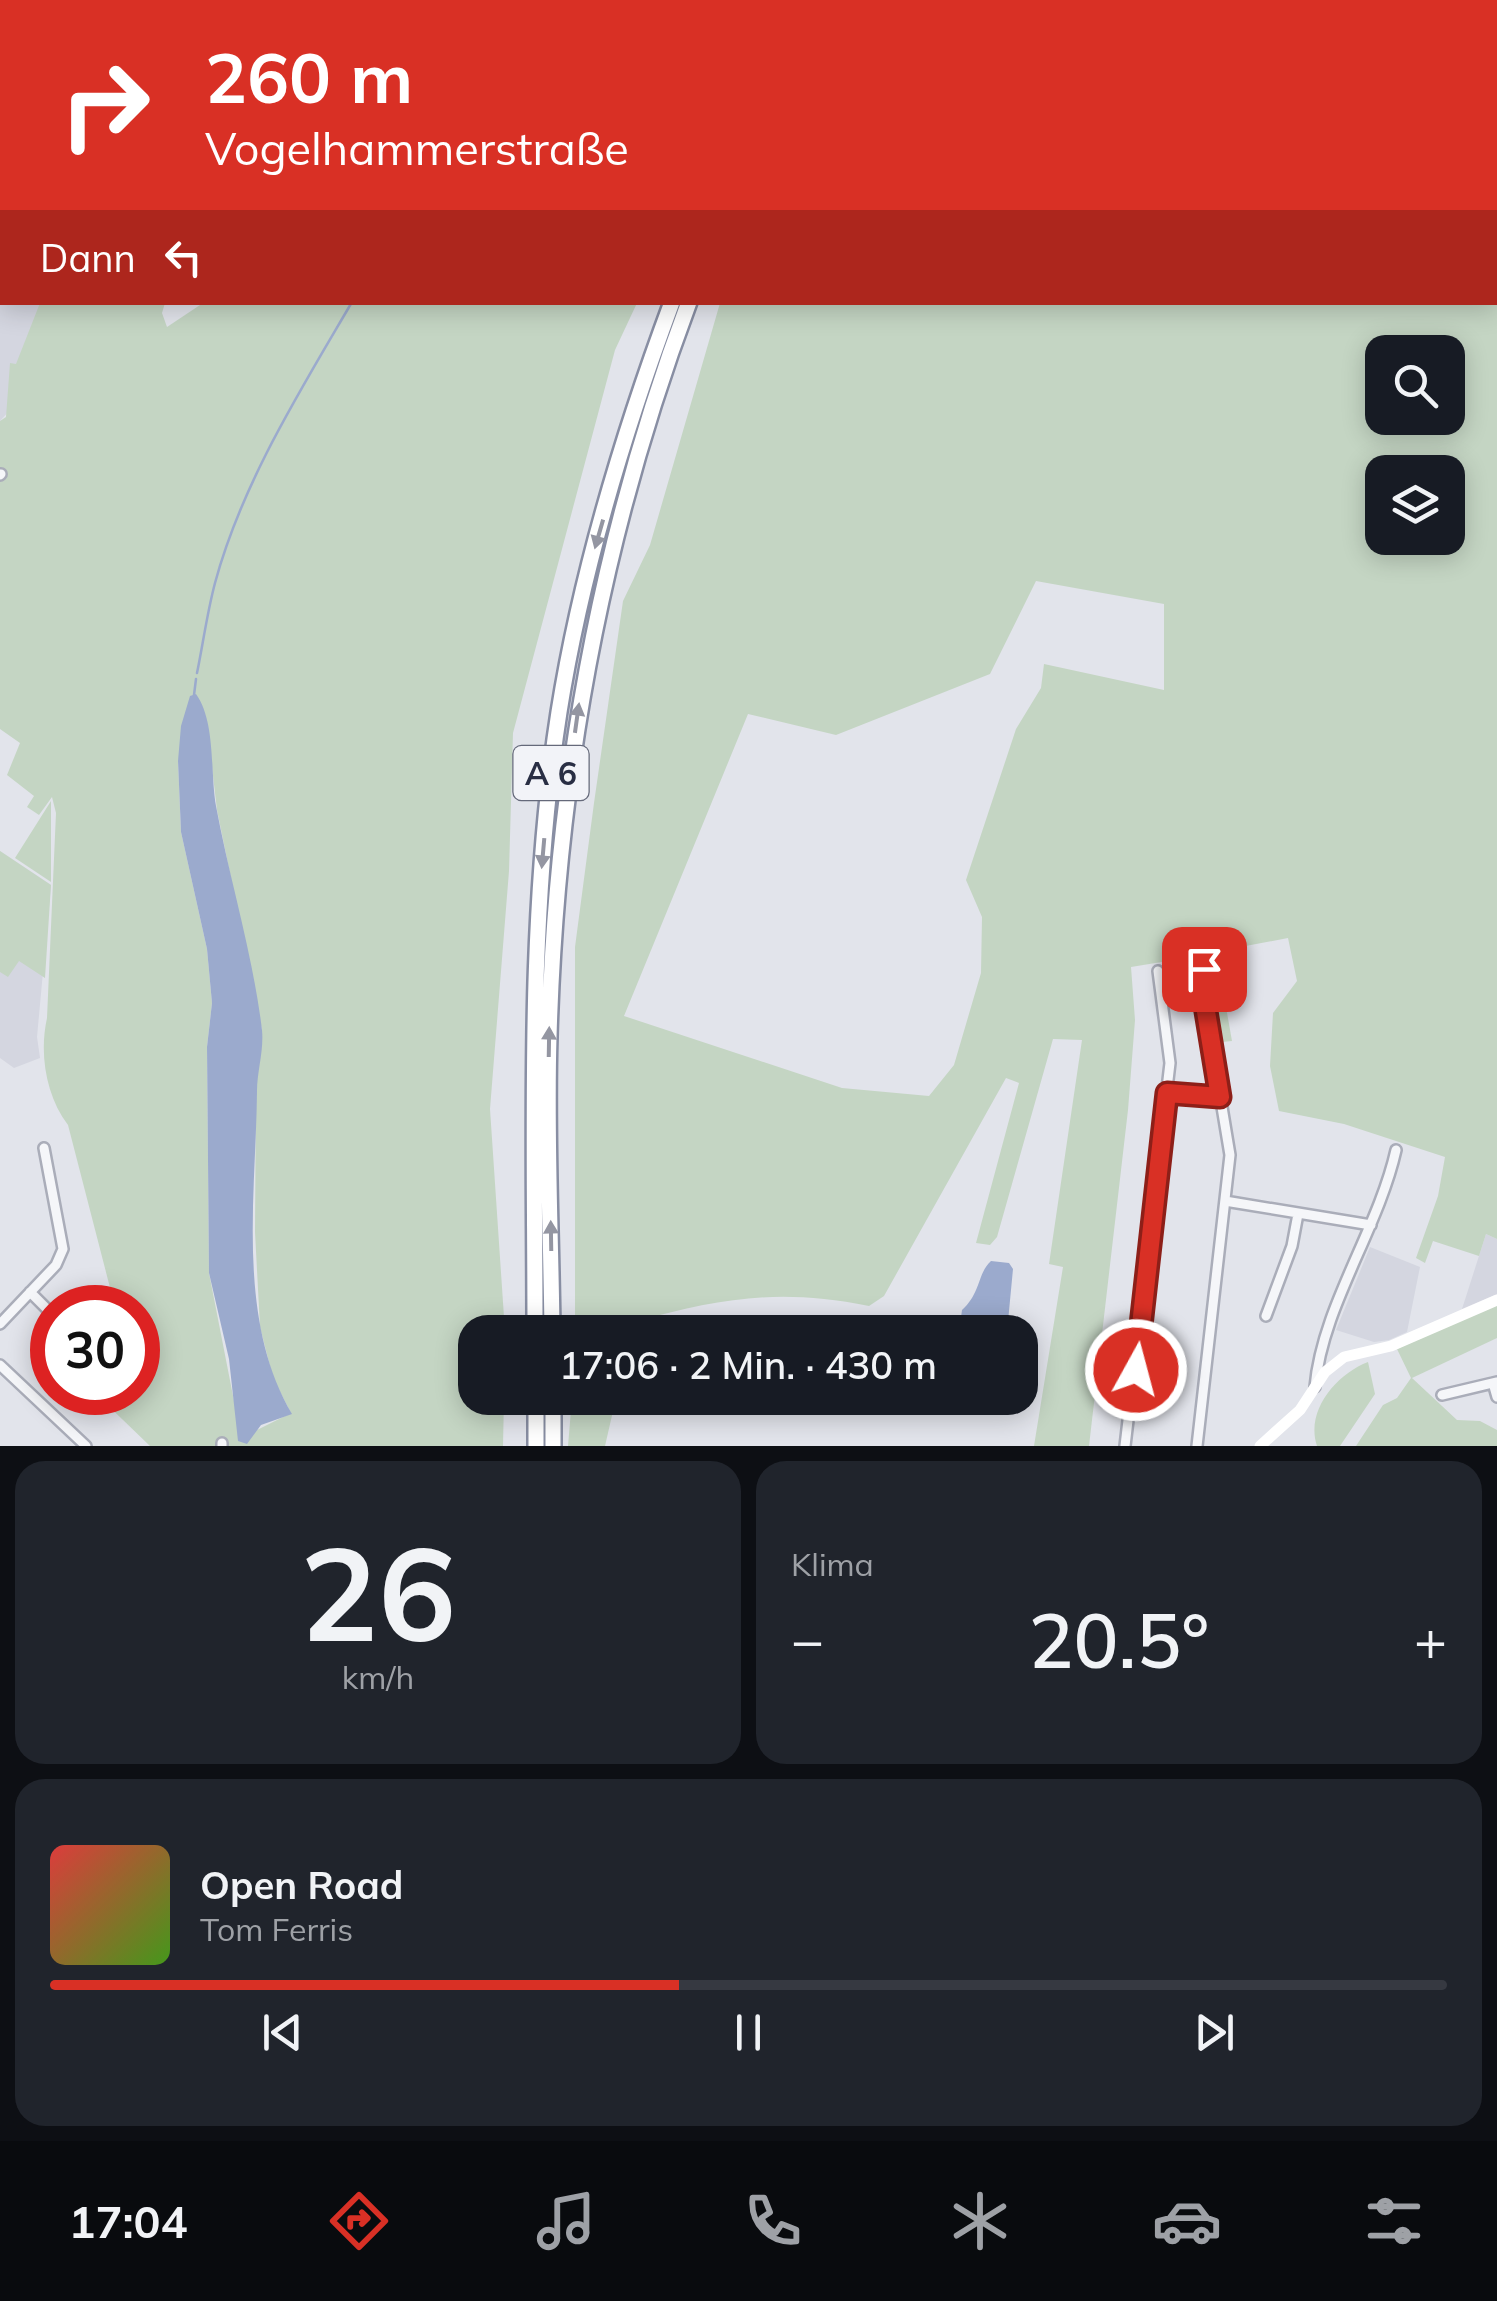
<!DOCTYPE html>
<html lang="de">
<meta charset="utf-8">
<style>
body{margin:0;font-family:Mulish,sans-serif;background:#20242c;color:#f1f3f6;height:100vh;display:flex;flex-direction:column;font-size:38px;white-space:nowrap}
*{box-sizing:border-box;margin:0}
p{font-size:32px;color:#9ea1a6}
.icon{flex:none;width:55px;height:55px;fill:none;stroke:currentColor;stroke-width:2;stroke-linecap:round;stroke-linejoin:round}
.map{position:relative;height:1446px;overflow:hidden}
.drawer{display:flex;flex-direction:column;gap:15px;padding:15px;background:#0d0f14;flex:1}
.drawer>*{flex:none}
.top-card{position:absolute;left:0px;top:0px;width:1498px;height:305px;box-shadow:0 5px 25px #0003;background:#d93025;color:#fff;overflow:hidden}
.buttons{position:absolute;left:1365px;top:335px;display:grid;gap:20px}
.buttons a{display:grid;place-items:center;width:100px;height:100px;border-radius:20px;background:#171b24;box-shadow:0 5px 25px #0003;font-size:50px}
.speed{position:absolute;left:30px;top:1285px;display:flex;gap:20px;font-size:50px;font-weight:700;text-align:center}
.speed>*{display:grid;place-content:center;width:130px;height:130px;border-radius:50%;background:#171b24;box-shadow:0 5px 25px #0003;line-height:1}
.speed .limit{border:15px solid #d22;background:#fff;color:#111}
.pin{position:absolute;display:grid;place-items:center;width:85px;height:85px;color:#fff;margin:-42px;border-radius:20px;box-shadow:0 5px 15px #0006}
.me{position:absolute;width:110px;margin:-55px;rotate:7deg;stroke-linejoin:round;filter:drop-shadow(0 0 8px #0008)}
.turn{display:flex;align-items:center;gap:35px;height:210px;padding:0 40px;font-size:45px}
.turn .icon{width:130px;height:130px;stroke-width:2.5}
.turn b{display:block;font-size:70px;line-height:85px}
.then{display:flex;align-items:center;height:95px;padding:0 40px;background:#0003;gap:20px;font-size:38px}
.big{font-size:75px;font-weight:600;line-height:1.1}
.drawer .card{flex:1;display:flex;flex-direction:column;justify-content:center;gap:15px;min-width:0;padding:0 35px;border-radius:30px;background:#20242c}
.drawer .dial{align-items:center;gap:0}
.dial b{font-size:130px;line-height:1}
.song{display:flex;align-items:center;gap:30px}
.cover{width:120px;height:120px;border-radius:15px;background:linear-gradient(135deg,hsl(0 70% 55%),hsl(100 70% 35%))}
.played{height:10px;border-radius:5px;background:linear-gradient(90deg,#d93025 45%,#363941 45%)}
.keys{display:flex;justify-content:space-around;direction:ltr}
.heat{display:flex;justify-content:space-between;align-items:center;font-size:55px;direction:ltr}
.drawer .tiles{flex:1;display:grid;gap:15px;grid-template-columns:1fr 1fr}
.card:last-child{grid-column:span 2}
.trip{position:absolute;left:458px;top:1315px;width:580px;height:100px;border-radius:30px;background:#171b24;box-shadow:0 5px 25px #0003;font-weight:600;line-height:100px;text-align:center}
.tab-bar{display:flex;height:160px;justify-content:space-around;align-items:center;background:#090b0e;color:#9ea1a6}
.tab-bar .icon{width:70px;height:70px}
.tab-bar .active{color:#d93025}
.tab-bar b{font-size:45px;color:#f1f3f6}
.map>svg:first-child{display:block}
.built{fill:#d4d6e0}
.green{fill:#c4d5c3;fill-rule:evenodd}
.water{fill:#9baacd}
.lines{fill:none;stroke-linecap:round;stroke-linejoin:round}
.stream{stroke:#9baacd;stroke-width:2.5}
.street-casing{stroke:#aaadb9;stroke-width:14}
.highway-casing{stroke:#888ea3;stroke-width:20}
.street{stroke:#f5f6f9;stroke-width:9}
.secondary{stroke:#fff;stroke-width:11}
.highway{stroke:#fff;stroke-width:15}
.oneway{fill:#9496a2}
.route-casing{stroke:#8d1f18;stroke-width:25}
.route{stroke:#d93025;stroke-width:18}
.labels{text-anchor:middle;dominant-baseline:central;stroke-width:8;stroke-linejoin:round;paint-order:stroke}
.shield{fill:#f2f3f8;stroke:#65697a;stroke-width:2.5}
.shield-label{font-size:32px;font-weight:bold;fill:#292e44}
</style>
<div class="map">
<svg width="1497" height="1446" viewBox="0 0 1497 1446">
<rect width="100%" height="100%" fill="#e2e4eb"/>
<path class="built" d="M0 0H327L2 2V302L107 303 0 421Z
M0 851 51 885 37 1037 40 1058 14 1068 0 1058Z
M1486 1234 1497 1239V1294L1462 1309Z
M1370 1247 1420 1267 1407 1332 1389 1340 1374 1342 1336 1330Z"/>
<path class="green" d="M327 0H789L326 2Z
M860 0H1497V1239L1486 1234 1479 1256 1433 1241 1425 1263 1416 1258 1438 1196 1445 1157 1344 1124 1279 1111 1270 1066 1273 1013 1297 981 1288 938 1235 948 1226 956 1230 988 1223 990 1232 1041 1222 1042 1214 1000H1207L1206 984 1216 972 1214 961 1192 957 1131 967 1135 1020 1128 1110 1089 1446H1034L1063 1267 1049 1264 1082 1040 1053 1039 997 1237 990 1245 976 1243 1019 1083 1006 1078 884 1296 869 1306C779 1288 721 1298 634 1322L631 1332H575V947L594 803 623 601 650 545 720 303 1495 302V2ZM1382 352H1448V418H1382ZM1382 472H1448V538H1382ZM1036 581 1164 604V690L1044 664 1041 688 1016 729 966 880 982 917 981 973 954 1065 929 1096 842 1088 624 1016 748 714 836 735 990 674Z
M40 303H165L162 313 167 327 203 303H637L615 350 513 733 509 871 490 1109 505 1332H475V1398H504L503 1446H150L95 1393 138 1392V1308L115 1307 68 1125C46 1096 39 1054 47 1018L56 813 52 797 39 815 27 807 34 796 7 775 20 743 0 729V421L6 417 10 363 16 364ZM207 724 217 810 262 1030 256 1085 255 1232 260 1327 273 1378 291 1413 253 1432 235 1406 209 1273 207 1047 212 1003 207 949 181 832 178 761Z
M51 801V882L15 858Z
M0 851 51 885 45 978 19 961 8 977 0 972Z
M1497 1303V1338L1412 1378 1457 1420 1480 1421 1497 1430V1446H1356L1383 1405 1397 1398 1411 1378 1397 1349Z
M1368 1362 1375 1394 1340 1446H1317C1305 1410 1337 1374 1368 1362Z
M572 1398H616L605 1446H568Z"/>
<path class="water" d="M196 694C216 722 210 772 216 806 230 881 253 955 262 1030 264 1051 257 1071 257 1091 256 1196 236 1319 292 1414L261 1425 247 1444 238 1441 229 1359 209 1273 207 1047 212 1003 207 949 181 832 178 761 181 726 190 696Z
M991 1261 1009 1263 1013 1269 1007 1332H959L962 1310C981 1293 977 1274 991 1261Z"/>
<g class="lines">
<path class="stream" d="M197 673C203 644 207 613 215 583 242 483 300 391 352 302
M194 695 196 679"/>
<defs>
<path id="street" d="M217 2 218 0
M0 86 2 87
M0 271 2 264
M0 475 1 474
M1167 1093 1220 1097
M1225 1201 1371 1225
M30 1292 52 1314
M1266 1316 1292 1246 1298 1214
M0 1324 56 1265 63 1249 44 1148
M0 1365 86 1446
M1493 1383 1497 1397
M1315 1387C1322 1307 1378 1230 1396 1150
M1442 1395 1497 1382
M222 1443V1446
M1125 1446 1170 1063 1158 971
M1197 1446 1230 1155 1201 981 1204 969"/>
<path id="highway" d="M813 2 814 0
M829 2 831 0
M535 1332C535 1125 527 918 559 712 581 573 623 434 672 302
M552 1332C551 1234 546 1135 549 1037 556 784 600 539 689 302
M536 1398V1446
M553 1398V1446"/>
</defs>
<use href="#street" class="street-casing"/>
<use href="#highway" class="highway-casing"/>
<use href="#street" class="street"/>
<path class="secondary" d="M1260 1446 1300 1410 1325 1372 1344 1357 1391 1346 1497 1300"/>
<use href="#highway" class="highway"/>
</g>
<defs><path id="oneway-solid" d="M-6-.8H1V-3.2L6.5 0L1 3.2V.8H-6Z" transform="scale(2.5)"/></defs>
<g class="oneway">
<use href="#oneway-solid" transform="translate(599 534) rotate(106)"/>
<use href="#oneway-solid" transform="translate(577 718) rotate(-82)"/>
<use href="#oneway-solid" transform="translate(543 853) rotate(95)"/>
<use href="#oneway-solid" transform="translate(549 1042) rotate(-89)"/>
<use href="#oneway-solid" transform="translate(551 1236) rotate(-91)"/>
</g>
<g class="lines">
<defs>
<path id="route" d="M1136 1370 1167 1093 1220 1097 1201 981 1204 969"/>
</defs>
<use href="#route" class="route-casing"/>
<use href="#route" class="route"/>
</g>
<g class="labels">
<rect class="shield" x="513.5" y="746" width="75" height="54" rx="8"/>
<g class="shield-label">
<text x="551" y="773">A 6</text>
</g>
</g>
</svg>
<div class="buttons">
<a><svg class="icon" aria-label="search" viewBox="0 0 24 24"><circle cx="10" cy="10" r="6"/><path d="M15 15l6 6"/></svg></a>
<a><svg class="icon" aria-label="layers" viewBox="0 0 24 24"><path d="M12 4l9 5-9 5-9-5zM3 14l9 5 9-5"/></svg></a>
</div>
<div class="speed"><div class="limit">30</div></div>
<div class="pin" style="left:1204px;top:969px;background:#d93025"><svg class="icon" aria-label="arrive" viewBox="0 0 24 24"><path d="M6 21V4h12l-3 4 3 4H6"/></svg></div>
<svg class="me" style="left:1136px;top:1370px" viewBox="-20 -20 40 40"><circle r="17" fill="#d93025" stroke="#fff" stroke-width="3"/><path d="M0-11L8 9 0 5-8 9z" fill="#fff"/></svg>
<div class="trip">17:06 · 2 Min. · 430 m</div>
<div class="top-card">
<div class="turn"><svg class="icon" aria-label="right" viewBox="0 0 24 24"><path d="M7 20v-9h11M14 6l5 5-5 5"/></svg><div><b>260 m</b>Vogelhammerstraße</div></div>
<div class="then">Dann<svg class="icon" aria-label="left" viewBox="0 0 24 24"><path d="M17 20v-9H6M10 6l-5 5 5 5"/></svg></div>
</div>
</div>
<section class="drawer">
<div class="tiles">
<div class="card dial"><b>26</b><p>km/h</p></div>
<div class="card"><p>Klima</p>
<div class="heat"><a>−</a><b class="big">20.5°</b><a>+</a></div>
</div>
<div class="card">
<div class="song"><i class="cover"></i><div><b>Open Road</b><p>Tom Ferris</p></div></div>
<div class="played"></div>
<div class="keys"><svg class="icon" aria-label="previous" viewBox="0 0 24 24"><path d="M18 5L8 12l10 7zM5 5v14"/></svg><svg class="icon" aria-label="pause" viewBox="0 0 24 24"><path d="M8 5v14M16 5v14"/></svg><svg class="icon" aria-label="next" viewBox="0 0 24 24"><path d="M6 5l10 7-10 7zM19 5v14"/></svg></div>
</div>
</div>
</section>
<nav class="tab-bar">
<b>17:04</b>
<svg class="icon active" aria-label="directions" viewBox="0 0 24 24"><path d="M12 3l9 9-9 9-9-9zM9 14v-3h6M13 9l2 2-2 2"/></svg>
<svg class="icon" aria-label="music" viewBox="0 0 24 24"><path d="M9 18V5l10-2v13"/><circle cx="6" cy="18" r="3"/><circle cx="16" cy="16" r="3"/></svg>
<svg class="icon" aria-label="phone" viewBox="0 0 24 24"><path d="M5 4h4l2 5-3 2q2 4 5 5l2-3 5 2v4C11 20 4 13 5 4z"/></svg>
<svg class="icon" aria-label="climate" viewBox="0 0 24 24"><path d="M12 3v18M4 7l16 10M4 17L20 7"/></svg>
<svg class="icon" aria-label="car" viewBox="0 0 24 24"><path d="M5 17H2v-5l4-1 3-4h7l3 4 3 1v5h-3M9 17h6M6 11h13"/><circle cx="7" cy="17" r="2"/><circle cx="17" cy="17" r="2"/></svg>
<svg class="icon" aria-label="filters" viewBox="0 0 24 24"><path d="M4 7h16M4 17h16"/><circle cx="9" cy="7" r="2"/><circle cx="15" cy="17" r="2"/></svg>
</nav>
